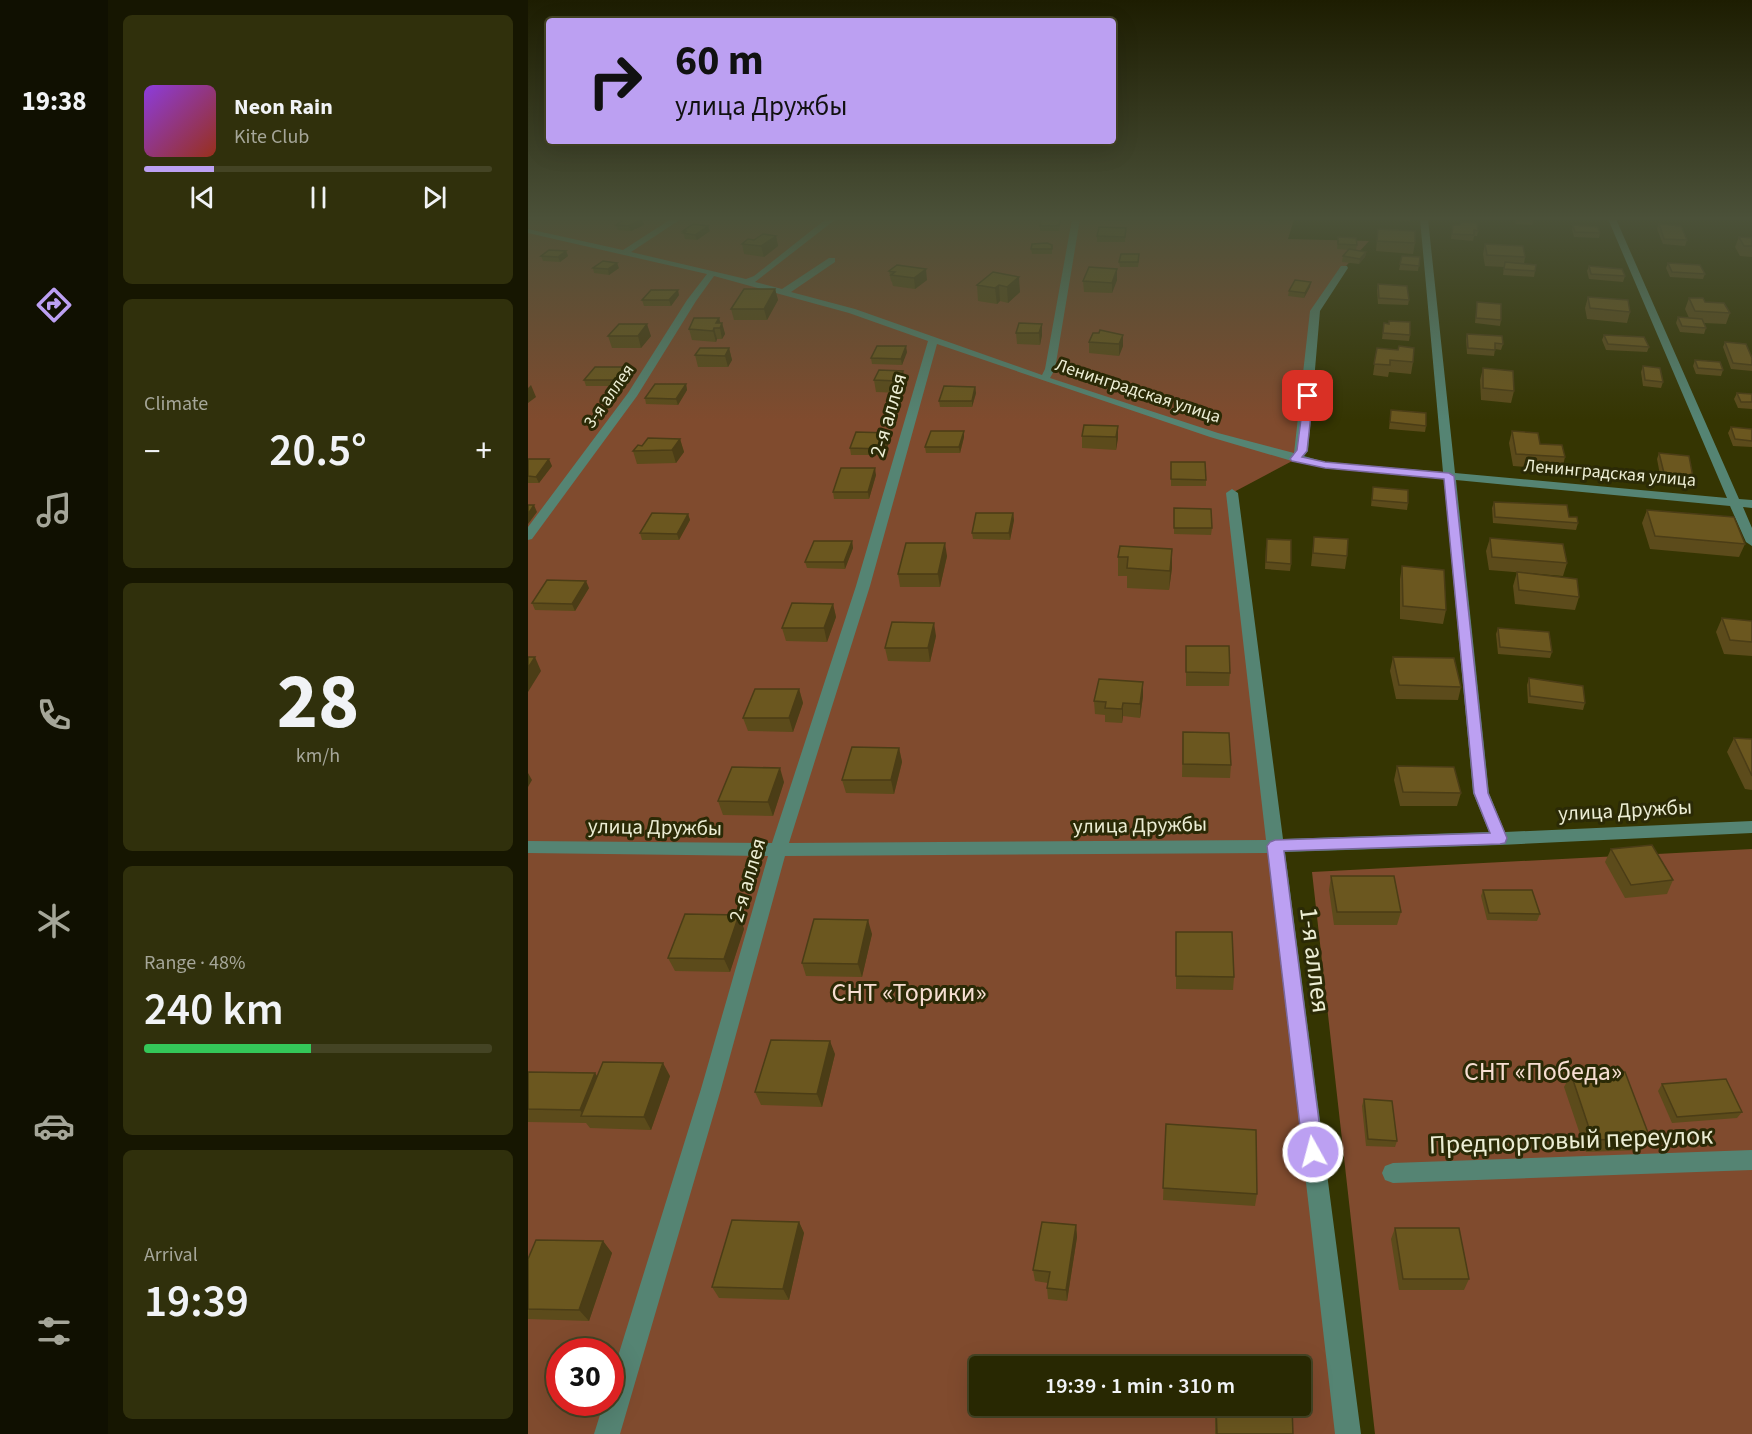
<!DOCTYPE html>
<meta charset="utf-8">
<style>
body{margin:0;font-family:"Source Sans 3",sans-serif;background:#30300c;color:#f1f3f6;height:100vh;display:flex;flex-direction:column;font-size:22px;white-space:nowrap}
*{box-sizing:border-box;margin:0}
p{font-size:20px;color:#a5a699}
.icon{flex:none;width:33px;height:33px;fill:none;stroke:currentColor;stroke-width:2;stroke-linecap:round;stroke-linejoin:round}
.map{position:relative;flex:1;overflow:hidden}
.details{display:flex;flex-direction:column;gap:15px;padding:15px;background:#161601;width:420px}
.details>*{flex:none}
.hud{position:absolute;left:18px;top:18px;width:570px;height:126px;border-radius:6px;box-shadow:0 6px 24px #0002,0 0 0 2px #444424;background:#bca0f2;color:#111;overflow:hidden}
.speed{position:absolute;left:18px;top:1338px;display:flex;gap:12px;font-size:30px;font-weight:700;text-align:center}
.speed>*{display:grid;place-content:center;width:78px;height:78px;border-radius:50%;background:#282802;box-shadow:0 6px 24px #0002,0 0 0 2px #444424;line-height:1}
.speed .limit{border:9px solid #d22;background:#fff;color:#111}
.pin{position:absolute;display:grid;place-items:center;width:51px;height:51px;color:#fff;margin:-26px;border-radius:12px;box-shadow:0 3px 9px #0006}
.me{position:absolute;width:66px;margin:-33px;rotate:353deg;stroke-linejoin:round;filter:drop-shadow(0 0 4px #0008)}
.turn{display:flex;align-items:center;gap:21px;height:126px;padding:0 30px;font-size:27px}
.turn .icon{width:78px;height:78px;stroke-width:2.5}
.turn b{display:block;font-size:42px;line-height:51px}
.big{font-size:45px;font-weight:600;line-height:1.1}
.details .widget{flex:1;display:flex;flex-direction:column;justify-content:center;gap:9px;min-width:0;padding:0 21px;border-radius:9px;background:#30300c}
.details .dial{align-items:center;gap:0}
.dial b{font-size:78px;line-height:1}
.song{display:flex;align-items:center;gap:18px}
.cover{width:72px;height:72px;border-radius:9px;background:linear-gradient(135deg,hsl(270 70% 55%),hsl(10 70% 35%))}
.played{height:6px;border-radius:3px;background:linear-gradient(90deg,#bca0f2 20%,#444424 20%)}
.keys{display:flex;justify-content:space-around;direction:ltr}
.heat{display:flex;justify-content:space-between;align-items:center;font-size:33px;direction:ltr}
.charge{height:9px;border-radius:4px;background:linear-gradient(90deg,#34c759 48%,#444424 0)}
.trip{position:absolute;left:441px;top:1356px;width:342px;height:60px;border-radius:6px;background:#282802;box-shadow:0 6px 24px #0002,0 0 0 2px #444424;font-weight:600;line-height:60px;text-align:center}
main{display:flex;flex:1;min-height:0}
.menu{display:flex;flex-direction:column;width:108px;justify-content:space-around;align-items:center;background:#101001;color:#a5a699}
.menu .icon{width:42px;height:42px}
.menu .on{color:#bca0f2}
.menu b{font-size:27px;color:#f1f3f6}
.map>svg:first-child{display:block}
.green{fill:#804b2e;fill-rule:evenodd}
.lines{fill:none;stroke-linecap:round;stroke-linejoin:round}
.minor{fill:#558473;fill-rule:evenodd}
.wall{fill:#5c4b1b}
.shaded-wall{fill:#4b3d16}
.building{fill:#6b571f;stroke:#4b3d16;stroke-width:1.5}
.route{fill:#bca0f2;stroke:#7a689d;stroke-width:1.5}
.labels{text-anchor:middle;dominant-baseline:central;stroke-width:6;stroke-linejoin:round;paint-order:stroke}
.far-street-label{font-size:18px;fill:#ecedd4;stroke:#2b2a06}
.street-label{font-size:21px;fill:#ecedd4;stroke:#2b2a06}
.near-street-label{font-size:26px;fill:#ecedd4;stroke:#2b2a06}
.near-park-label{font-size:26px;fill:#f7ded2;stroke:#2b2a06}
</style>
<main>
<nav class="menu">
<b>19:38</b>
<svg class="icon on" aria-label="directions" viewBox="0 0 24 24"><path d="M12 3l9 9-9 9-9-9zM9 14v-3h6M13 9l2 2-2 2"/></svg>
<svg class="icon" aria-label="music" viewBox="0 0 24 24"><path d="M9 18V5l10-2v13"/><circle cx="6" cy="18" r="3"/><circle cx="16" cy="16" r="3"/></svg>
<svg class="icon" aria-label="phone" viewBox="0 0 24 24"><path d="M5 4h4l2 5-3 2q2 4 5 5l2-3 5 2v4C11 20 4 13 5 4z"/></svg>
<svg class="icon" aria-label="climate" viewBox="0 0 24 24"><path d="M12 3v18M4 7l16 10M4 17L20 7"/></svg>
<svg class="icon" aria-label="car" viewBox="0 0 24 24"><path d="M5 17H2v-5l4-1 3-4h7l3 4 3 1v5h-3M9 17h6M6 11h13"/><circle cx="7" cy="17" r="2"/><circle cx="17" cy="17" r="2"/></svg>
<svg class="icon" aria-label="filters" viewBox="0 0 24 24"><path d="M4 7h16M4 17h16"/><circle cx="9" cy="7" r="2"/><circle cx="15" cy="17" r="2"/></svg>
</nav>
<section class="details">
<div class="widget">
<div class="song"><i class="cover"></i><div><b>Neon Rain</b><p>Kite Club</p></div></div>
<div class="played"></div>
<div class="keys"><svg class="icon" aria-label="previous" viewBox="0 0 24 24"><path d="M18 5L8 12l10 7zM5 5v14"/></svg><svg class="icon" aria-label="pause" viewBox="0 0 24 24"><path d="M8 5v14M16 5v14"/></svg><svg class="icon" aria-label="next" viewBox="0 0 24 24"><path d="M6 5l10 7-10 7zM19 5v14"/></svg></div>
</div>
<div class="widget"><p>Climate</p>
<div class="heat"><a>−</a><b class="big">20.5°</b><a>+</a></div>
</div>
<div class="widget dial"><b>28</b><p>km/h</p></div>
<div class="widget"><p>Range · 48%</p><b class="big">240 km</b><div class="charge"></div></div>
<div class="widget"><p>Arrival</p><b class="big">19:39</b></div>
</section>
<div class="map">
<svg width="1224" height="1434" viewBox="0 0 1224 1434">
<rect width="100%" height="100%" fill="#353502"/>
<path class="green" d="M0 219H766L760 239 841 241 818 266 787 311 768 459 704 493 820 1434H0ZM32 1352H82V1402H32ZM452 1366H772V1406H452Z
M1224 849V1434H847L784 872Z"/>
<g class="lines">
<path class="minor" d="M143 219H153L103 252 218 279 226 276 298 219H308L227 282 254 289 301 258H307V262L263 292 327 309 514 375 517 369 544 219H552L527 369 522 378 690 433 766 453 782 311 813 266H819L820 268 792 311 780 451 776 456 797 462 915 472 892 219H900L927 473 1199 498 1080 219H1088L1211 499 1224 500V508L1215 507 1224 528V546L1218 542 1202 506 928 480 961 793 977 832 1224 821V833L972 845 757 852 833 1434H807L740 853 257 856 193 1089 92 1434H66L76 1402H82V1382L173 1089 240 856 0 853V841L244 843 328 586 400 341 321 313 186 276 168 301 109 396 4 539 0 540V527L100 393 159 300 179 274 0 233V229L95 250ZM409 344 682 437 764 461 797 468 916 479 945 793 961 832 755 839 710 493 704 489 698 493 738 840 261 843 342 586Z
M1224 1150V1170L865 1183 857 1180 854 1173 857 1166 865 1163Z"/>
</g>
<path class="wall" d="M114 219 116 225 103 231 90 230 88 225Z
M575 219H597V221H575Z
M728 219H747L746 222 728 220Z
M848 219H882V221Z
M986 219H1006L1004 225 988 224Z
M933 222 950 231 949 236H946L945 241 923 239 925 225H932Z
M1131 224 1159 240 1157 246 1135 244 1129 229Z
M1045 225 1072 233 1071 238 1046 237 1044 230Z
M512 226H532L531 231H512Z
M598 228 597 242H569V236Z
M850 229 887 243 885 254 848 251Z
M155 231H182L169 240 157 239Z
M248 236 250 246 236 257 216 254 214 244Z
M810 237 829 245 828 250 838 252 837 257 831 264 814 262 815 256 821 250 809 249Z
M1211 237 1224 238V257L1212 256 1207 247Z
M957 244 997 257 996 264 1008 265 1006 277 975 275 976 267 957 266 955 254Z
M524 245V254H504L503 249Z
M38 251 40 256 32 262 15 261 13 256Z
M874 256 892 257 890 271 871 270Z
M611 260 610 267H592L591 262Z
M1140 263 1177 274 1175 279 1142 277 1138 268Z
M1061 266 1097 276 1095 282 1061 279 1059 271Z
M65 268H91L81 275 66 273Z
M361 271 399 280 387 289 365 286 364 282 363 281Z
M465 272 492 292 480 303 472 301 469 304 450 301 449 285Z
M589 280 584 293 556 292 555 281Z
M850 284 881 300 880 305 850 304 849 290Z
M782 287 776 298 760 296 761 291Z
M247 289 250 300 239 320H206L203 309Z
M151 295 143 306H116L114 300Z
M1060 297 1102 312 1099 323 1059 319 1057 308Z
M1161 298 1177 302 1202 313 1198 324 1176 323 1178 328 1176 334 1152 332 1148 323 1150 317 1161 318 1157 309Z
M949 302 973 320 972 326 947 323Z
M191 318 192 323H194L197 334 194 339H189L188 342 164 340 161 329Z
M856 323 882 335 881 341 854 339Z
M514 324V335L512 345 489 344 488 333Z
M571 333 595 346 591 356 561 353V342Z
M939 334 975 344 973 350 967 349 966 356 939 354 938 339Z
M1076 335 1121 347 1119 352 1078 350 1074 340Z
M80 336H123L113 348H84Z
M1197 342 1224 358V371L1203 369 1195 347Z
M201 348 204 360 200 367H170L167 355Z
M849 348 885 362 883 374 861 372 860 377 845 375Z
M379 352 374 365 344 364 343 358Z
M1167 360 1195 370 1193 376 1168 374 1165 366Z
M1115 366 1135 382 1133 388 1115 386 1113 372Z
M955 368 986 391 983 403 953 400 952 380Z
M375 371 377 383 372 393 348 392 346 380Z
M99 373 88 386H58L56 380Z
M158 384 159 390 150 405 118 404 117 398Z
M447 387 448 393 444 407H412L411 401Z
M1209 393 1224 394V409L1210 408 1206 399Z
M863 410 898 426 897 432 861 429Z
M556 425 590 438 588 450 554 448V436Z
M1203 427 1224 429V447L1205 446 1200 433Z
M436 431V437L432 453H398L397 447Z
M984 431 1012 444 1037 457 1034 470 985 466 981 443Z
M152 439 156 452 148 463 109 464 105 451 114 446Z
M362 439 357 455H323L322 448Z
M1131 453 1165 477 1163 483 1133 480 1129 459Z
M0 459 24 466 11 483H0Z
M643 462 678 480V486H643Z
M348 475 341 499H306L305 492Z
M845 487 880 503 879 510 843 506Z
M966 502 1041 517 1050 523 1048 530 965 523 964 508Z
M646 508 684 528 683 535 646 534Z
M1119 510 1217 544 1211 557 1122 549 1114 523Z
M485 513 486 520 482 540 445 539 444 533Z
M160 514 162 520 151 540H114L112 533Z
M786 537 819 556 817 569 783 566Z
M962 538 1039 563 1035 576 961 570 958 551Z
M324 541 325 548 317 569 279 568 277 562Z
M738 545 763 564 762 571 737 569Z
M644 549V568L641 590 599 588V576H590V557Z
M419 556 412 587H372L370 574Z
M874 566 918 610 915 624 872 619V579Z
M989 572 1051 597 1047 610 987 604 985 586Z
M61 588 47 611 7 610 4 603Z
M305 604 308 617 299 642 258 641 254 628Z
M1194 618 1224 621V656L1196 654 1188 632Z
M970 628 1024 652 1022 658 970 654 968 634Z
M408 636 402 662 360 661 357 648Z
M658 646 702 673 701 686H658Z
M865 657 933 687 930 700 868 699 862 671Z
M1001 678 1057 703 1055 710 1000 703 999 685Z
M271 689 275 703 265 732 220 731 215 718Z
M615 696 612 718 595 716 594 723 577 722V715L567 714 566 701Z
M655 732 703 765 702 778 654 777Z
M1206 738 1224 739V790L1217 789 1199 752Z
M371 748 374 762 366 794 318 793 314 780Z
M869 766 933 793 929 806H872L866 780Z
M256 782 245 816 195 815 190 801Z
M1083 849 1145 880 1139 894 1097 898 1077 862Z
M803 876 873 912 869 925H806L801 890Z
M955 890 1012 914 1009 921 959 920 953 896Z
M211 915 216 929 202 972 147 971 140 958Z
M344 934 334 977 278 976 274 963Z
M648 945 706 977 705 990 648 989Z
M307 1054 294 1107 233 1105 227 1092Z
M0 1072 67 1073 69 1076H142L123 1130 62 1128 58 1123 0 1122Z
M1043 1074 1122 1138 1114 1150 1058 1152 1036 1087Z
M1134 1084 1214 1112 1209 1118 1144 1123 1130 1091Z
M836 1099 869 1141 867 1147 838 1146 834 1106Z
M638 1124 729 1194 727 1206 635 1200Z
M271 1222 276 1233 261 1300 191 1298 184 1287Z
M548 1225 549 1237 539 1301 520 1299 519 1288 520 1283 507 1281 505 1270Z
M867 1228 941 1279 936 1290H871L863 1239Z
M75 1241 84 1253 61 1321 0 1319V1259Z
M688 1406 765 1434H687V1415Z"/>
<path class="shaded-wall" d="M114 219 116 225 103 231 101 226Z
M180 226 182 231 169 240 167 235Z
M248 236 250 246 236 257 233 246Z
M38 251 40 256 32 262 30 257Z
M838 252 837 257 831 264 832 259Z
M89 263 91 268 81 275 80 269Z
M398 269 399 280 387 289 386 278Z
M589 269V280L584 293V283Z
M491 277 492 292 480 303 479 287Z
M783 282 782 287 776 298 777 293Z
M471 285 472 301 469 304 467 288Z
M247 289 250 300 239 320 236 309Z
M150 290 151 295 143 306 141 300Z
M191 318 193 325 194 323 197 334 194 339 192 328 188 323Z
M119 324 123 336 113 348 110 336Z
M514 324V335L512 345 511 333Z
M186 328 189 339 188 342 185 331Z
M595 335V346L591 356V344Z
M378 346 379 352 374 365 373 359Z
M201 348 204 360 200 367 197 356Z
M97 367 99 373 88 386 86 380Z
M375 371 377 383 372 393 370 381Z
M158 384 159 390 150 405 148 399Z
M3 385 8 397 0 403V388Z
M447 387 448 393 444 407V401Z
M590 426V438L588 450V437Z
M436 431V437L432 453 431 447Z
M361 433 362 439 357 455 355 449Z
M152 439 156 452 148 463 144 450Z
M21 459 24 466 11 483 8 477Z
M347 468 348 475 341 499 340 492Z
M6 505 9 512 0 524V514Z
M485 513 486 520 482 540 481 533Z
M160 514 162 520 151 540 149 534Z
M324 541 325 548 317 569 316 562Z
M417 543 419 556 412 587 410 574Z
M644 549V568L641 590 642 571Z
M58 581 61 588 47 611 44 604Z
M305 604 308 617 299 642 296 628Z
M406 623 408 636 402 662 400 648Z
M7 657 13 671 0 692V668Z
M615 682V696L612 718V704Z
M271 689 275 703 265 732 261 718Z
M595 703V716L594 723V709Z
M371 748 374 762 366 794 363 780Z
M252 768 256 782 245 816 240 802Z
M0 773 4 780 0 787Z
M211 915 216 929 202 972 196 959Z
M340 920 344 934 334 977 330 964Z
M302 1041 307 1054 294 1107 289 1094Z
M135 1063 142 1076 123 1130 116 1117Z
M67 1073 75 1086 56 1116 52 1110Z
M271 1222 276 1233 261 1300 255 1289Z
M548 1225 549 1237 539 1301 538 1290Z
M75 1241 84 1253 61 1321 51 1310Z"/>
<path class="building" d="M97 219H114L101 226 88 225Z
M513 220H532L531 226H512Z
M933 222 949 223 950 231 946 230V235L924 234 925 225H932Z
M165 224 180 226 167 235 155 233 159 231H155Z
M1131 224 1153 226 1159 240 1136 239Z
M1045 225 1070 227 1072 233 1047 232Z
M571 227 598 228 597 237 569 236Z
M850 229 887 231V243L849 241Z
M235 234 248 236 233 246 214 244 220 239 226 240Z
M810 237 828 238 829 245 810 244Z
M1211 237 1224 238V246H1216Z
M519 243 524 245V249H503L504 244Z
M957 244 995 246 997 257 959 255Z
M821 249 838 252 832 259 815 256Z
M21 250 38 251 30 257 13 256Z
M593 254H611L610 262H591Z
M874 256 892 257 891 266 872 264Z
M75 261 89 263 80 269 65 268Z
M977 262 1008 265 1007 271 976 269Z
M1140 263 1172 265 1177 274 1144 272Z
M369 265 398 269 386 278 363 275 367 272 361 271Z
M1061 266 1094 269 1097 276 1063 274Z
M561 267 589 269 584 283 555 281Z
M465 272 491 277 479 287 471 285 467 288 449 285Z
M767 280 783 282 777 293 761 291Z
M850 284 879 286 881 300 851 298Z
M216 289H247L236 309H203Z
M123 290H150L141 300H114Z
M1060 297 1100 300 1102 312 1062 308Z
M1161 298H1175L1177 302 1196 303 1202 313 1167 311Z
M949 302 973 304V320L948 318Z
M1150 317 1174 319 1178 328 1154 326Z
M166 318H191L188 323H194L192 328H186L185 331 161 329Z
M861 321 882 322V335L855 333 856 323 861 324Z
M491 323 514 324 511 333H488Z
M91 324H119L110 336H80Z
M572 330 595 335 591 344 561 342 565 333H571Z
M939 334 974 336 975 344 967 343V350L940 348Z
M1076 335 1116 337 1121 347 1080 344Z
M1197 342 1218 344 1224 358V365L1205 363Z
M349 346H378L373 359 343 358Z
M871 346 886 348 885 362 862 360V365L846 364 849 348 870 350Z
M172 348H201L197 356 167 355Z
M1167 360 1192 362 1195 370 1170 368Z
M1115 366 1132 368 1135 382 1117 380Z
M67 367H97L86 380H56Z
M955 368 985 371 986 391 955 388Z
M351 370 375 371 370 381 346 380Z
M127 384H158L148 399 117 398Z
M416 386 447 387 444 401H411Z
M1209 393 1224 394V402H1213Z
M863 410 898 413V426L862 422Z
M556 425 590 426 588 437 554 436Z
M1203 427 1224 429V441L1207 439Z
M403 431H436L431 447H397Z
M984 431 1010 433 1012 444 1034 445 1037 457 988 454Z
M328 432 361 433 355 449 322 448Z
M120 438 152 439 144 450 105 451 110 445 114 446Z
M1131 453 1161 456 1165 477 1136 473Z
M0 459H21L8 477 0 476Z
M643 462H677L678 480 643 479Z
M313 468H347L340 492H305Z
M845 487 880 490V503L844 500Z
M966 502 1039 505 1041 517H1049L1050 523 967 517Z
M0 505H6L0 514Z
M646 508 683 509 684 528H646Z
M1119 510 1206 517 1217 544 1127 536Z
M124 513 160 514 149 534 112 533Z
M448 513H485L481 533H444Z
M786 537 820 539 819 556 785 553Z
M962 538 1035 544 1039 563 964 557Z
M739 539 763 540V564L738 562Z
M286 541H324L316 562H277Z
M378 543H417L410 574H370Z
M592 546 644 549 642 571 599 568 600 557H590Z
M874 566 916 570 918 610 875 606Z
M989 572 1049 579 1051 597 991 590Z
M19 580 58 581 44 604 4 603Z
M264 603 305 604 296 628H254Z
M1194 618 1224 621V642L1202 640Z
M364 622 406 623 400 648H357Z
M970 628 1021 632 1024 652 972 647Z
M658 646H701L702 673 658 672Z
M0 657H7L0 668Z
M865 657 926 658 933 687 871 685Z
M1001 678 1055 686 1057 703 1002 696Z
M571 679 615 682 612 704 595 703 594 709 577 708 578 702 566 701Z
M227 689H271L261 718H215Z
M655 732 701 733 703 765 655 764Z
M1206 738 1224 739V776Z
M324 747 371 748 363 780H314Z
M869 766 926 767 933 793 875 792Z
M204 767 252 768 240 802 190 801Z
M1124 845 1145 880 1103 885 1083 849Z
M803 876H866L873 912H809Z
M955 890H1004L1012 914 961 913Z
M157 914 211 915 196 959 140 958Z
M286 919 340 920 330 964 274 963Z
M648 932H704L706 977 648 976Z
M243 1040 302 1041 289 1094 227 1092Z
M75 1062 135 1063 116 1117 53 1116Z
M0 1072 67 1073 52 1110 0 1109Z
M1097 1072 1122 1138 1065 1140 1043 1074Z
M1198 1079 1214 1112 1149 1117 1134 1084Z
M836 1099 864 1101 869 1141 840 1139Z
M638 1124 728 1130 729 1194 635 1188Z
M204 1220 271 1222 255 1289 184 1287Z
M514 1222 548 1225 538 1290 519 1288 522 1272 505 1270Z
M867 1228H931L941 1279H875Z
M8 1240 75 1241 51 1310 0 1309V1259Z
M688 1406 764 1407 765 1434H689Z"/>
<linearGradient id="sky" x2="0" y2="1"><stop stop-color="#1d1d01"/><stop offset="0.52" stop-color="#4b5139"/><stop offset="1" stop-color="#4b5139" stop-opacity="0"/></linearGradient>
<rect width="1224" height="420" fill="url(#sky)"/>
<path class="route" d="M780 393 785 396 779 451 774 457 797 462 921 473 926 476 960 793 979 838 977 843 972 844 756 851 795 1152 792 1158 785 1161 778 1158 775 1152 739 846 742 842 747 840 962 833 946 793 916 479 797 468 764 461 762 459 769 450 776 396Z"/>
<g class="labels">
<g class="far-street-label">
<text transform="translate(610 391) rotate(18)">Ленинградская улица</text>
<text transform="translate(81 396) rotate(-55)">3-я аллея</text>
<text transform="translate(1082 473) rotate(5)">Ленинградская улица</text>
</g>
<g class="street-label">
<text transform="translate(360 415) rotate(-74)">2-я аллея</text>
<text transform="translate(1097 810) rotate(-3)">улица Дружбы</text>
<text transform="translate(612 825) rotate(-1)">улица Дружбы</text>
<text transform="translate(127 827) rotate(1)">улица Дружбы</text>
<text transform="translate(219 880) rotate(-74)">2-я аллея</text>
</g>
<g class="near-street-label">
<text transform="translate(787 960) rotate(83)">1-я аллея</text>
<text transform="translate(1043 1140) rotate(-2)">Предпортовый переулок</text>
</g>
<g class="near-park-label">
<text x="381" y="992">СНТ «Торики»</text>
<text x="1015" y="1071">СНТ «Победа»</text>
</g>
</g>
</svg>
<div class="speed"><div class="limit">30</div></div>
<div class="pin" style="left:780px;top:396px;background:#d93025"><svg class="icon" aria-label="arrive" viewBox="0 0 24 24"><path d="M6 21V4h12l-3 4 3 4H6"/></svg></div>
<svg class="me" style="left:785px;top:1152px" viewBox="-20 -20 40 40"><circle r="17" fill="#bca0f2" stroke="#fff" stroke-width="3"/><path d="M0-11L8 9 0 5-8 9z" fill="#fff"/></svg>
<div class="trip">19:39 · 1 min · 310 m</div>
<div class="hud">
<div class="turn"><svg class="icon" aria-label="right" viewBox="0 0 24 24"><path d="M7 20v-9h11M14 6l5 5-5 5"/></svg><div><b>60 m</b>улица Дружбы</div></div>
</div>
</div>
</main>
